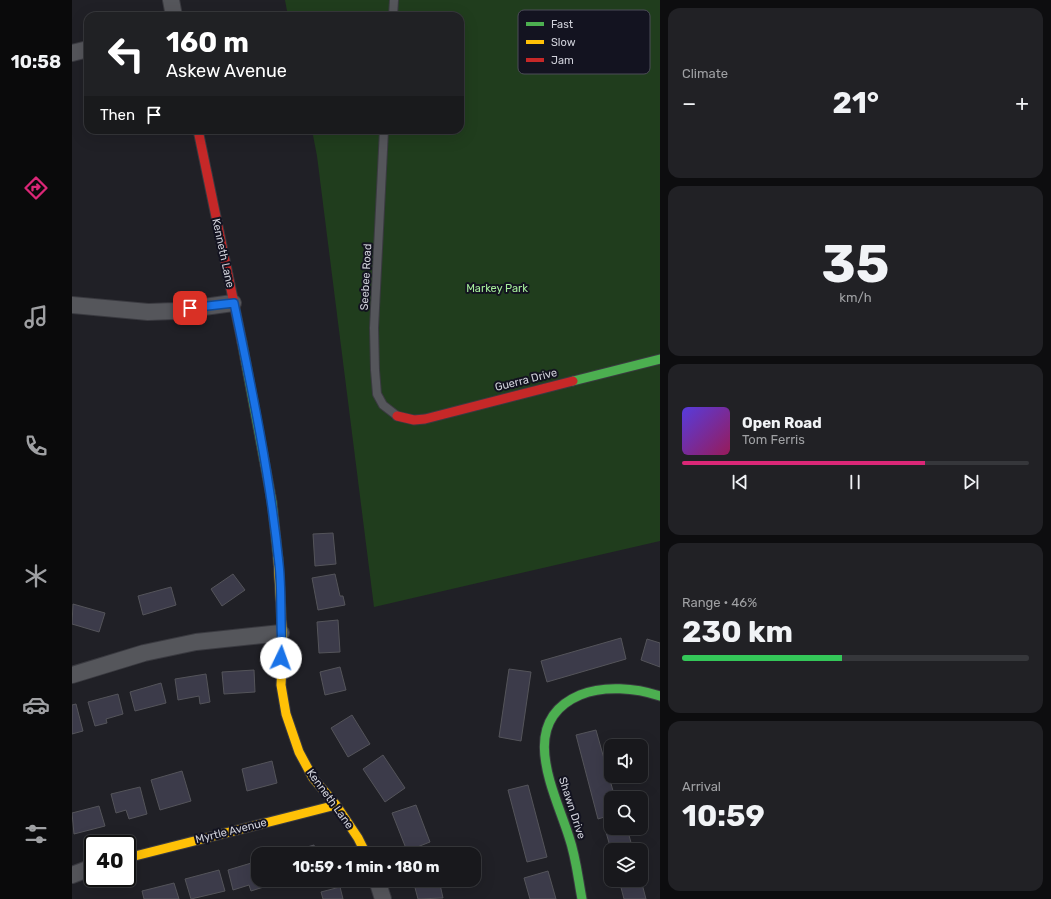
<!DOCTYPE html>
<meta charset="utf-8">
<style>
body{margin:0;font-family:Rubik,sans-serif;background:#212125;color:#f1f3f6;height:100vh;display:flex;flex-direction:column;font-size:15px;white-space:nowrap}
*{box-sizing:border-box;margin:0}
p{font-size:13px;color:#9fa0a3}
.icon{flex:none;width:22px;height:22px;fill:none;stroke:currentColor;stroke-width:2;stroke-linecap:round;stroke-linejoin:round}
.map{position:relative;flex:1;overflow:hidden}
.side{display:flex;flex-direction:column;gap:8px;padding:8px;background:#0d0d0f;width:391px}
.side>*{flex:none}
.hud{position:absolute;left:12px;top:12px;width:380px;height:122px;border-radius:12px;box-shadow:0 4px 16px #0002,0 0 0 1px #36373b;background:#202124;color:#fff;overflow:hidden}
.buttons{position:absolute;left:532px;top:739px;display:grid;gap:8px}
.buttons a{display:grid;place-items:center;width:44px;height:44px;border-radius:8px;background:#18181c;box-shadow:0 4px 16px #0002,0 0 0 1px #36373b;font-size:20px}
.speed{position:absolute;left:12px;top:835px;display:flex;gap:8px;font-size:20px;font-weight:700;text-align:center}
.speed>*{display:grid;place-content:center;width:52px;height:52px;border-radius:50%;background:#18181c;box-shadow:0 4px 16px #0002,0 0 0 1px #36373b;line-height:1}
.speed .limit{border:2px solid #111;border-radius:6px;background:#fff;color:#111}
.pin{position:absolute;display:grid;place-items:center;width:34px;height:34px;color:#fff;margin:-17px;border-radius:8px;box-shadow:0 2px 6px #0006}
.me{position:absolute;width:44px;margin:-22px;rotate:3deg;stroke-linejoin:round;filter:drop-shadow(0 0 3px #0008)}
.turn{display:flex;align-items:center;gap:14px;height:84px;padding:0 16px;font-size:18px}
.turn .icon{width:52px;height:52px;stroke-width:2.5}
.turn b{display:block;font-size:28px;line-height:34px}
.then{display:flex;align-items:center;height:38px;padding:0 16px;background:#0003;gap:8px;font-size:15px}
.big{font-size:30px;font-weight:700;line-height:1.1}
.side .tile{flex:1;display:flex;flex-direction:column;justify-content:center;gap:6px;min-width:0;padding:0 14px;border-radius:12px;background:#212125}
.side .dial{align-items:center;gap:0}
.dial b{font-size:52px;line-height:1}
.song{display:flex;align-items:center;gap:12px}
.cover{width:48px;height:48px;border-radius:6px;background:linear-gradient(135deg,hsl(250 70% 55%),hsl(330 70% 35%))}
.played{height:4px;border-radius:2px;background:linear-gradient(90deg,#db2777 70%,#36373b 70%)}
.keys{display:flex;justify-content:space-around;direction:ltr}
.heat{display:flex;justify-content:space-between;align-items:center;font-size:22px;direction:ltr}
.charge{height:6px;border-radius:3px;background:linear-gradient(90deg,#34c759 46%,#36373b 0)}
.trip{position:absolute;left:179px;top:847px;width:230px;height:40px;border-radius:12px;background:#18181c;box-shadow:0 4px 16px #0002,0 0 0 1px #36373b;font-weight:700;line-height:40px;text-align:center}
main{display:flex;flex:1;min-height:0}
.menu{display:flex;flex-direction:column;width:72px;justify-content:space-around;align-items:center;background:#0a0a0b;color:#9fa0a3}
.menu .icon{width:28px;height:28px}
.menu .selected{color:#db2777}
.menu b{font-size:18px;color:#f1f3f6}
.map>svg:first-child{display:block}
.green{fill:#203d1d}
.building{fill:#3c3b4a;stroke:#54545a}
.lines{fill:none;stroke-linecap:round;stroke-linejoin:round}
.lane-casing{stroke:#3a3a40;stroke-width:10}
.street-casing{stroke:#3a3a40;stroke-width:18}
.fast-casing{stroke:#3a3a40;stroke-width:11}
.slow-casing{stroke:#3a3a40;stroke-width:11}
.jam-casing{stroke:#3a3a40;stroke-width:11}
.lane{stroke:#55565b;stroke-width:8}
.street{stroke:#55565b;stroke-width:16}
.fast{stroke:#4caf50;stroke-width:9}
.slow{stroke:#ffc107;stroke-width:9}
.jam{stroke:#c62828;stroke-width:9}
.route-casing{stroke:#114b97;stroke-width:10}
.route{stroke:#1a73e8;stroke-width:7}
.labels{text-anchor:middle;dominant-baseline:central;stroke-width:4;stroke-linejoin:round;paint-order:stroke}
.street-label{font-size:11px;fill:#d0d1da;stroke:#131320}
.park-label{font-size:11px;fill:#a5ec9b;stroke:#131320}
.key{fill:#131320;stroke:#4c4c58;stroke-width:1}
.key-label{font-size:11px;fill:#d0d1da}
</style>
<main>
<nav class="menu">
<b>10:58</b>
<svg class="icon selected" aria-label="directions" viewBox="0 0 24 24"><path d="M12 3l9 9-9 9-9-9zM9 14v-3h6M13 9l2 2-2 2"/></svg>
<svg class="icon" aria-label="music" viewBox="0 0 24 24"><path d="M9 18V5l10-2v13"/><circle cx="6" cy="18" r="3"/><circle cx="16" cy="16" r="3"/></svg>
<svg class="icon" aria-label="phone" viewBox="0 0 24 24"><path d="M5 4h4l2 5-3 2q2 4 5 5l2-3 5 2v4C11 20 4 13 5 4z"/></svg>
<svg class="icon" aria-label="climate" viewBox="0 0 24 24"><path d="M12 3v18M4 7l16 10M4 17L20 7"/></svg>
<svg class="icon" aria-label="car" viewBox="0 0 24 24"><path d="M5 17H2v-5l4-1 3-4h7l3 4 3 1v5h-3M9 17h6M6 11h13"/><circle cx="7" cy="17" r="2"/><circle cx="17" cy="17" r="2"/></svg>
<svg class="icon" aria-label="filters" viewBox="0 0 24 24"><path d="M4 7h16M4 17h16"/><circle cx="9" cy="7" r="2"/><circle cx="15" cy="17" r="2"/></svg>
</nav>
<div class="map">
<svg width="588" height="899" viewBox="0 0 588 899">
<rect width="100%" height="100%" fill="#202026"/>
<path class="green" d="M213 0H588V541L302 607 245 156 240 130H388V16H216Z"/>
<path class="building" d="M261 533 264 564 243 566 241 534Z
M161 574 173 590 150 606 139 589Z
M263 574 268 596H271L273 605 246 610 240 578Z
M99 587 104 605 71 615 66 596Z
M1 604 33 613 27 632 0 624Z
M266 620 268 652 247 653 245 622Z
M549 638 554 659 475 682 469 661Z
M575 639 588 643V667L569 660Z
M268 667 274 690 253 695 248 672Z
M437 669 459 672 449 741 427 737Z
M182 670 183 692 152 694 150 672Z
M134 674 138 702 128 704 127 696 106 700 103 679Z
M89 683 94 703 63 711 58 692Z
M46 694 51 714 34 719 35 723 23 726 16 702Z
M4 704 11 731 0 734V705Z
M280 715 298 744 276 757 259 728Z
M524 730 543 798H539V815L526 819 504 735Z
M311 755 333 788 313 802 291 769Z
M200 761 205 783 175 791 170 769Z
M110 771 119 801 88 810 79 780Z
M456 785 475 857 455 862 436 790Z
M68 787 75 814 57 819 54 810 44 813 39 794Z
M344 805 358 842 335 851 320 813Z
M27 806 33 826 2 834 0 813Z
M539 823V828H555L561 850H539L532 825Z
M242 845 244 854H211Z
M186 861V880H197L198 885 179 891 177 885 161 890 156 870Z
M147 870 153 891 119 899 113 879Z
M476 871 484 899H458L452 878Z
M341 880H367L371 898 346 899Z
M547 880H569L574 899H552Z
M102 883 107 899H72L70 891Z
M268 887 271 899H251L249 892Z"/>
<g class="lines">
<defs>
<path id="lane" d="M321 16 322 0
M312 130 302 328 303 370 305 394 311 405 324 415"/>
<path id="street" d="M99 0 102 16
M0 53 16 49
M0 305 76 312 103 311 161 303
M0 675 72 653 124 642 209 633
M0 875 21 867
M305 880 311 899"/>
<path id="fast" d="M170 342 200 502 206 558
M501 381 588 359
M510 899C506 878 504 857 497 837 483 792 444 722 508 695 532 685 564 688 588 696"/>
<path id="slow" d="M206 558 211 646 209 685 214 714 227 752 241 778 264 805 286 838 294 854
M55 858 264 805"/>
<path id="jam" d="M126 130 170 342
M325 416 342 420 353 419 501 381"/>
</defs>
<use href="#lane" class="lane-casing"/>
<use href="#street" class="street-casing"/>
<use href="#fast" class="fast-casing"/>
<use href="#slow" class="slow-casing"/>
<use href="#jam" class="jam-casing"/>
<use href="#lane" class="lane"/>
<use href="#street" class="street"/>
<use href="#fast" class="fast"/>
<use href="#slow" class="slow"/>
<use href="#jam" class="jam"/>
</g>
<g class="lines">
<defs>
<path id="route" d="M118 308 162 303C180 389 198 476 207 564 210 591 208 619 210 646L209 658"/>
</defs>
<use href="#route" class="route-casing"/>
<use href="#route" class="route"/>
</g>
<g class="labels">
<g class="street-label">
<text transform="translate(151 253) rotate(78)">Kenneth Lane</text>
<text transform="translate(294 277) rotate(-87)">Seebee Road</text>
<text transform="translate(454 380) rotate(-14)">Guerra Drive</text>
<text transform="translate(258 799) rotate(54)">Kenneth Lane</text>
<text transform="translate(500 808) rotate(72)">Shawn Drive</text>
<text transform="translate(159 831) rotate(-14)">Myrtle Avenue</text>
</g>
<g class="park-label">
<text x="425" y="288">Markey Park</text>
</g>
</g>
<rect x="446" y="10" width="132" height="64" rx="6" class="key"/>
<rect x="454" y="22" width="18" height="4" fill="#4caf50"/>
<rect x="454" y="40" width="18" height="4" fill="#ffc107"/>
<rect x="454" y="58" width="18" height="4" fill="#c62828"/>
<g class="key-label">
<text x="479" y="28">Fast</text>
<text x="479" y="46">Slow</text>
<text x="479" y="64">Jam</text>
</g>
</svg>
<div class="buttons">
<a><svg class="icon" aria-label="sound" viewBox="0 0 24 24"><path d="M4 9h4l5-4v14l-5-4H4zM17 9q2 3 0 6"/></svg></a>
<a><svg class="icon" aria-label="search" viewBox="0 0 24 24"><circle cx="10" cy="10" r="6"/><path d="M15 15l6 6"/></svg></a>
<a><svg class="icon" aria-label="layers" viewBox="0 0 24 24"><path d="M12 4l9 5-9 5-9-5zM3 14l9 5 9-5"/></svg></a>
</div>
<div class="speed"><div class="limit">40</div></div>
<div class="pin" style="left:118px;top:308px;background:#d93025"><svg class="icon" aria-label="arrive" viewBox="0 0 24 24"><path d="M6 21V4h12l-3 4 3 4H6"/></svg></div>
<svg class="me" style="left:209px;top:658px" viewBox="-20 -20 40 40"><circle r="19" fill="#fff"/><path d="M0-13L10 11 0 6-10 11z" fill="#1a73e8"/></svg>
<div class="trip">10:59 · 1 min · 180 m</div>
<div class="hud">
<div class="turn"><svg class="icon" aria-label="left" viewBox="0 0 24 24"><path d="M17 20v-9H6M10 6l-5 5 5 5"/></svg><div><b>160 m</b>Askew Avenue</div></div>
<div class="then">Then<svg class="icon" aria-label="arrive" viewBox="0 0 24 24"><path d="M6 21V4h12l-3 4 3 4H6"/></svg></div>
</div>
</div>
<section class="side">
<div class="tile"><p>Climate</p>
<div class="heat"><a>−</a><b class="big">21°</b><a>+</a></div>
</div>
<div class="tile dial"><b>35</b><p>km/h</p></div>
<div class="tile">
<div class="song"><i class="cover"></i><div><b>Open Road</b><p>Tom Ferris</p></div></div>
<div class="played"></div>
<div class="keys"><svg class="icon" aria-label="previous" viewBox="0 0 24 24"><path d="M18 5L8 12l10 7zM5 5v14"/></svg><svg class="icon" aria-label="pause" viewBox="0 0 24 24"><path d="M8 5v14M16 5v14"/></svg><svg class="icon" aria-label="next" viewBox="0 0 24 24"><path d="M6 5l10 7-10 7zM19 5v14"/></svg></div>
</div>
<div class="tile"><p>Range · 46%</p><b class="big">230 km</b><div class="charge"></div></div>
<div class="tile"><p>Arrival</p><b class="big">10:59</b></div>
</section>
</main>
